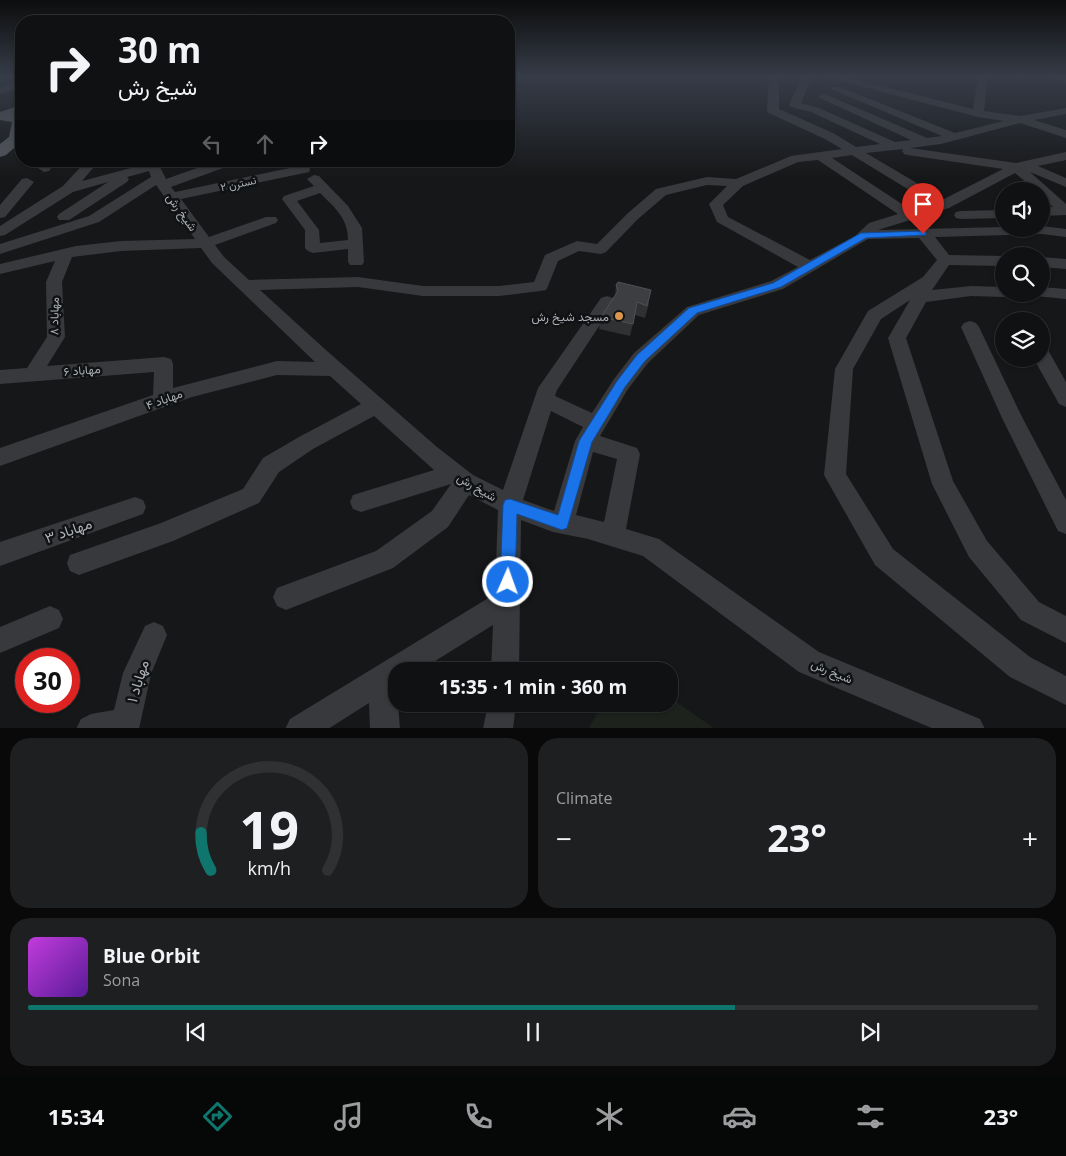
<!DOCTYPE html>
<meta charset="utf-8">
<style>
body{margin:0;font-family:"Open Sans",Vazirmatn,sans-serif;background:#1e1f20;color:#f1f3f6;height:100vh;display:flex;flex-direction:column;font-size:19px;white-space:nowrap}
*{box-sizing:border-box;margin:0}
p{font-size:16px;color:#9c9d9f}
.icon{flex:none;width:28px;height:28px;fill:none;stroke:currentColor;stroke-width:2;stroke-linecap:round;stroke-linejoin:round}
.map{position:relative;height:728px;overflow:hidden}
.sheet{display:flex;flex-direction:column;gap:10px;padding:10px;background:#09090a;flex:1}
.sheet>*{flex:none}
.banner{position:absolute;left:15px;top:15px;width:500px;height:152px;border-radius:20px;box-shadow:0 1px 4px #0004,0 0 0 1px #303132;background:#101112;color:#f1f3f6;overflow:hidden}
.tools{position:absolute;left:995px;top:182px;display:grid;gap:10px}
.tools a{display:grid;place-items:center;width:55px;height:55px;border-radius:50%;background:#101112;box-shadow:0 1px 4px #0004,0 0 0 1px #303132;font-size:25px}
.speed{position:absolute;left:15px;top:648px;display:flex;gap:10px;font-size:25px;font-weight:700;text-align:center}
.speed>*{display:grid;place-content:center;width:65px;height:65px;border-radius:50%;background:#101112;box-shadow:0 1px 4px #0004,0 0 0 1px #303132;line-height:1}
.speed .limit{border:8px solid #d22;background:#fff;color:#111}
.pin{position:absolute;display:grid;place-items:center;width:42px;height:42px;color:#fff;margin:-51px -21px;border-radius:50% 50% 50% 0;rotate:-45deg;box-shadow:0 0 5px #0007}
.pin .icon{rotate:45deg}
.me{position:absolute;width:55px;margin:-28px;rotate:2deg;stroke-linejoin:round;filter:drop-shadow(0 0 4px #0008)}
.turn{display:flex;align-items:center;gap:18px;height:105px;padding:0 20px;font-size:22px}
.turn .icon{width:65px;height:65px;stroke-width:2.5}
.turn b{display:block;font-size:35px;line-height:42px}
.lanes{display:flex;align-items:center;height:48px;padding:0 20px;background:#0003;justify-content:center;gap:25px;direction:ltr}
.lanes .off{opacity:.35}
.big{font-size:38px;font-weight:700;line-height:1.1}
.sheet .card{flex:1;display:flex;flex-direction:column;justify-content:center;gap:8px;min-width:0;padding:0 18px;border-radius:20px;background:#1e1f20}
.sheet .dial{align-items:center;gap:0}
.dial svg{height:130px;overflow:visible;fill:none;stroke:#303132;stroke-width:7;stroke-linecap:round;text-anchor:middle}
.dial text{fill:#f1f3f6;stroke:none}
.song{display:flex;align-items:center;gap:15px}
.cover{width:60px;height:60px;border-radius:8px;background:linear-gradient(135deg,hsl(290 70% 55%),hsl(270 70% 35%))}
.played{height:5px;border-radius:2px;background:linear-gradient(90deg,#0f766e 70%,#303132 70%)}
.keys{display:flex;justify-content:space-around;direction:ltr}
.heat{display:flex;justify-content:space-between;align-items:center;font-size:28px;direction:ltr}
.sheet .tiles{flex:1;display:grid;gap:10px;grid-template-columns:1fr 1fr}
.card:last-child{grid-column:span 2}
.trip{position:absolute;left:388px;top:662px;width:290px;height:50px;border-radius:20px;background:#101112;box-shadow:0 1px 4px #0004,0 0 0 1px #303132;font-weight:700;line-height:50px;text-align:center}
.tab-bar{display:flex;height:80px;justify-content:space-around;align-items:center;background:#060707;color:#9c9d9f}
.tab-bar .icon{width:35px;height:35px}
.tab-bar .active{color:#0f766e}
.tab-bar b{font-size:22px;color:#f1f3f6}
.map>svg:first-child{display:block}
.green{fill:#1d221d}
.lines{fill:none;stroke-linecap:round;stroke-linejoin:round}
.minor{fill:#38393c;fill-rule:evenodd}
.major{fill:#54575b;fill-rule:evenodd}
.wall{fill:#303133}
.building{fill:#3d3e41;stroke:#4e5053}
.route{fill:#1a73e8;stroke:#114b97}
.poi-dot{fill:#da974c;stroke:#111213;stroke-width:2}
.labels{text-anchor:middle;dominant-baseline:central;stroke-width:5;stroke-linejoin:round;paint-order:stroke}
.far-street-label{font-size:11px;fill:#aab0b6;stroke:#111213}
.street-label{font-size:12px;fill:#aab0b6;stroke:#111213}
.poi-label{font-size:12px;fill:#aab0b6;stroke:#111213;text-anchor:end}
.near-street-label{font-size:15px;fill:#aab0b6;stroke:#111213}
</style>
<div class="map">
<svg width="1066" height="729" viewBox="0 0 1066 729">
<rect width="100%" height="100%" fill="#161718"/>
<path class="green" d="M669 697 714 728H589L602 704H669Z"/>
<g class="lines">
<path class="minor" d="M769 76H779V109L833 133 856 147 880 144 811 112 791 107 789 105 802 76H812L801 103 819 108 895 142 911 140 818 97 823 94 827 95 927 138 942 136 831 89 832 87H840L955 133 1004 121 978 117 822 76H841L973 109 978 76H988L984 111 1020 116 1066 108V114L1034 120 1066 130V138L1020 123 941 144 910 148 1016 163 1066 152V160L1038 166 1066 178V187L1030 172 1066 204V215L1041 216V208L1053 207 1041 196V191H1036L1015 173 949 208 878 230 1004 227V229H1041L1042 226 1066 229V237L1042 234 935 237 949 255 1004 256V266L949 265 932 290 971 286 1004 287V294H1011L1004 297 971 296 926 302 906 338 953 481 987 541 1039 602 1066 616V643L1021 620 969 557 932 484 888 338 910 300 881 319 853 369 846 474 893 549 1030 657 1066 676V705L1010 677 875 565 824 475 835 369 868 311 923 277 937 260 919 238 868 239 783 289 699 315 648 363 628 389 600 436 637 448 640 454 626 529 659 539 819 652 980 719 985 729H934L799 672 643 556 588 539 553 532 521 520 519 671H491L493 625 419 671H396V704H398L400 729H370L369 703 328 729H285L290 719 495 594 498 510 469 495 448 527 393 568 286 610 277 606 273 597 277 588 376 551 432 511 451 484 361 512 353 509 350 502 353 495 434 470 374 416 313 449 279 472 259 503 173 541 79 575 70 571 67 563 70 555 161 523 243 489 263 458 299 437 361 404 330 376 277 375 192 397 0 466V448L153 395 154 372 0 384V370L27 368 47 337 46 282 55 261 0 274V264L76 246 121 241 195 239 156 185 99 222 0 254V244L89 216 151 177 149 171 127 177 129 179 127 182 69 220H59L57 217 59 214 108 182 73 192 5 235 0 236V226L63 186 86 161H99L82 181 146 164 145 161H157L166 179 217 161H236L234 164 171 187 175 192 304 165 309 166 310 169 309 172 181 199 209 237 266 217H276L278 220 276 223 215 245 224 257 249 280 358 277 423 286H499L534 282 545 255 577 241 597 244 628 213 656 189 707 177 736 179 791 156 842 149 825 139 769 113 767 111ZM903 149 902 151 904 154 908 155 1003 169 944 199 866 153ZM852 155 932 204 911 210 832 158ZM818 160 898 214 869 223 855 236 810 260 728 217 723 205 743 186 798 162ZM707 185 727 186 709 204 717 222 798 267 771 281 687 307 634 353 614 379 592 413 555 396 557 390 615 302 613 298 607 296 601 298 538 388 503 490 473 475 437 447 327 351 260 290 358 287 423 296H499L540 291 546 290 548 286 558 261 579 251 601 254 606 252 638 219 666 195ZM201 248 212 263 315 362 277 361 173 388V364L171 359 164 357 47 366 65 337 62 282 72 257 121 251ZM551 411 583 427 575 441 554 511 523 500ZM593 452 617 459 604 522 576 515Z
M1047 76 1066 78V84L1048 78Z
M21 81V87L0 94V88Z
M44 161H57L49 171 44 172 38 168Z
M314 175 319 176 348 206 362 228 364 262 362 265H350L348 262V249L313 253 308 251 305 248V230L282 199 284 196 314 186 307 179ZM320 193C335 208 348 218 348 240L320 243 319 230 297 201Z
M27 178 34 182 5 217 0 218V205L22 179Z
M1004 210V218L961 219 956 218 954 215 956 212 961 211Z
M1041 257 1066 259V269L1041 267Z
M1041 287 1066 289V299L1035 296 1034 294H1041Z
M970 321 976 323 979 327 1022 417 1066 500V534L1058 531 1002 418 961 327 964 323Z
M1041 348 1048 350 1066 382V407L1059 404 1034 359H1041Z
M135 497 143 500 146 507 143 514 0 566V542Z
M50 606 59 610 63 619 59 628 0 653V627Z
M154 622 163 626 167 635 151 674 139 729H76L81 719 91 714 114 710 123 673 145 626Z
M488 704H516L513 729H483Z"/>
<path class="major" d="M21 105V142L6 155 0 157V144L9 137 12 122 0 120V112Z"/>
</g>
<path class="wall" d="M616 285 649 303 645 318 635 315 630 336 599 329 601 317 615 296Z"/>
<path class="building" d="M618 282 651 290 647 306 637 302 633 324 601 317 618 291 616 285Z"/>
<linearGradient id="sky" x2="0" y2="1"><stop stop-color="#0c0d0d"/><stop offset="0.43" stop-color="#363c48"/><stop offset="1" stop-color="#363c48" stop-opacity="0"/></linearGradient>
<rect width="1066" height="178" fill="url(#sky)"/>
<path class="route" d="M923 231 926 232V235L866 238 781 287 697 313 645 361 625 387 609 414 592 442 567 528 562 530 517 514 515 582 513 587 508 589 502 587 500 582 503 505 505 500 510 499 558 515 579 441 617 381 637 355 689 308 773 283 861 233Z"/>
<circle class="poi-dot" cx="619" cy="316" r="5"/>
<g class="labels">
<g class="far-street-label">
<text transform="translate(238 183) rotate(-12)">نسترن ۲</text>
</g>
<g class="street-label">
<text transform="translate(182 212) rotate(54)">شیخ رش</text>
<text transform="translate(54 316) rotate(-89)">مهاباد ۸</text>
<text transform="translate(82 370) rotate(-5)">مهاباد ۶</text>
<text transform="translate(164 399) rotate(-20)">مهاباد ۴</text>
<text transform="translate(477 487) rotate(30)">شیخ رش</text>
<text transform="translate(832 671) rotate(23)">شیخ رش</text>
</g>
<g class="poi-label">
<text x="609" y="316">مسجد شیخ رش</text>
</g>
<g class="near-street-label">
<text transform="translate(68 530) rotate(-19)">مهاباد ۳</text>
<text transform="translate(137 681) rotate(-73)">مهاباد ۱</text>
</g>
</g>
</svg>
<div class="tools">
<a><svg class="icon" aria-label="sound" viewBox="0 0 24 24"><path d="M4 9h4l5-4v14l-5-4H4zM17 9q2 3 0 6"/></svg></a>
<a><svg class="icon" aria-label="search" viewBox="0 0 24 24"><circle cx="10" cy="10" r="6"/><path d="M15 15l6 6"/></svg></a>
<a><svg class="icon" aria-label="layers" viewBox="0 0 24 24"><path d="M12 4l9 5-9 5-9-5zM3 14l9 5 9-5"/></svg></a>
</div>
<div class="speed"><div class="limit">30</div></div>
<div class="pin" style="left:923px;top:234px;background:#d93025"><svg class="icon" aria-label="arrive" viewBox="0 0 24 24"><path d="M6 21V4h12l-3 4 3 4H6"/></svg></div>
<svg class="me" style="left:508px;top:582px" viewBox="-20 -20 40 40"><circle r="17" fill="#1a73e8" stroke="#fff" stroke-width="3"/><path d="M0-11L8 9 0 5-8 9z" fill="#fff"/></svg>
<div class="trip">15:35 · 1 min · 360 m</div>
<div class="banner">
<div class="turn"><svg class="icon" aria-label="right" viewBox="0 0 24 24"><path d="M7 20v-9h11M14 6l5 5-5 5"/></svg><div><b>30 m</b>شیخ رش</div></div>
<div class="lanes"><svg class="icon off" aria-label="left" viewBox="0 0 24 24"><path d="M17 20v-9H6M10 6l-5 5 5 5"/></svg><svg class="icon off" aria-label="ahead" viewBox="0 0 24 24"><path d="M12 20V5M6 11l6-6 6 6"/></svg><svg class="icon" aria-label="right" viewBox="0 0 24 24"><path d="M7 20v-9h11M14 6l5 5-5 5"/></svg></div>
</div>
</div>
<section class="sheet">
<div class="tiles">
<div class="card dial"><svg viewBox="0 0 100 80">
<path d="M14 69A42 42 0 1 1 86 69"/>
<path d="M14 69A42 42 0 0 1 8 46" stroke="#0f766e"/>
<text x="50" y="56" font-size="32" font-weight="700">19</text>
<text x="50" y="72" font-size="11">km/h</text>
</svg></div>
<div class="card"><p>Climate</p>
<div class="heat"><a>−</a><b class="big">23°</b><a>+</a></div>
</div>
<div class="card">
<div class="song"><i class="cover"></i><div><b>Blue Orbit</b><p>Sona</p></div></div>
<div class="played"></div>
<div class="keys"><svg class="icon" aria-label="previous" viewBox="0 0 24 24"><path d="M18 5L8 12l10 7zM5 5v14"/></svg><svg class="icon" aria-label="pause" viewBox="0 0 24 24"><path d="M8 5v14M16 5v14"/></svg><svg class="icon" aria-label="next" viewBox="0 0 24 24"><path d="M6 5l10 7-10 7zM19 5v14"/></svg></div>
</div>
</div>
</section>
<nav class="tab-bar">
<b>15:34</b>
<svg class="icon active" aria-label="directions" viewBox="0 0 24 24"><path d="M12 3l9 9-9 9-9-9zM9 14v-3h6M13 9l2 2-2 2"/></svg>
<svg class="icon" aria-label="music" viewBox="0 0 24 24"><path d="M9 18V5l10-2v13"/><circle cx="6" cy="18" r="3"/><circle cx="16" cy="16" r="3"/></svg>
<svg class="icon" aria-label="phone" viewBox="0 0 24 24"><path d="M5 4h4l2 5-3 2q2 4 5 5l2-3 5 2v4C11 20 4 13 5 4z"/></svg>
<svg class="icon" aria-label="climate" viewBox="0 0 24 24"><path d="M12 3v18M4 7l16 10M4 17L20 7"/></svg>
<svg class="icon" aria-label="car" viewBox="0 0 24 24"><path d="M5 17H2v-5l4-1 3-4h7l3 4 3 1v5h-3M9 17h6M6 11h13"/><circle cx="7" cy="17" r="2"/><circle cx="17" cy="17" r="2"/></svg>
<svg class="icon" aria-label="filters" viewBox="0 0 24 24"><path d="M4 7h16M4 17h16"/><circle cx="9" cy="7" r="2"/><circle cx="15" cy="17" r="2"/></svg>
<b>23°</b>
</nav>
